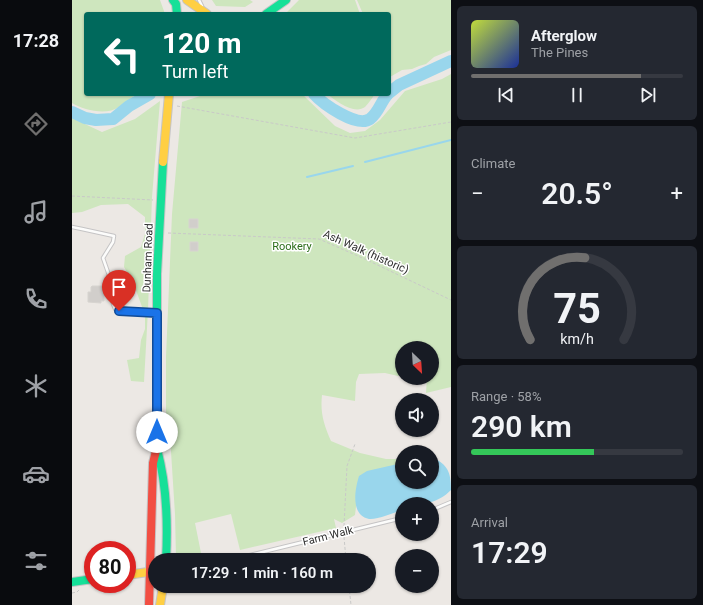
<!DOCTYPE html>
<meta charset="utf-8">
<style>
body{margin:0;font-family:Roboto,sans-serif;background:#242831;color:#f1f3f6;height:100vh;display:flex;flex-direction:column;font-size:15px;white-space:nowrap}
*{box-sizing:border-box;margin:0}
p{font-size:13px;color:#9ea1a6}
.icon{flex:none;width:22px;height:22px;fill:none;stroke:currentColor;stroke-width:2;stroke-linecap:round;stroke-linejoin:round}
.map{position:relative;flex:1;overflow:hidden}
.panel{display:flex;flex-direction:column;gap:6px;padding:6px;background:#0d0f14;width:252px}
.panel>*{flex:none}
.banner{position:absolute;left:12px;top:12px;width:307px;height:84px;border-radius:4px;box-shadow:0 1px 3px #0004;background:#00695c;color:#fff;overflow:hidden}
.needle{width:26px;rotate:155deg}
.fabs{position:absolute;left:323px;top:341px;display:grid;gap:8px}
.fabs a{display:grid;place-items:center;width:44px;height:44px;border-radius:50%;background:#171b24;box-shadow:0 1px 3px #0004;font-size:20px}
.speed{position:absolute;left:12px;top:541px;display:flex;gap:8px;font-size:20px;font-weight:700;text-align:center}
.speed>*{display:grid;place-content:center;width:52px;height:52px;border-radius:50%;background:#171b24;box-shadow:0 1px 3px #0004;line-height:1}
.speed .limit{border:6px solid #d22;background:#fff;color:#111}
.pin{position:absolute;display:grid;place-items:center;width:34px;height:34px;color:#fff;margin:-41px -17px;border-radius:50% 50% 50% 0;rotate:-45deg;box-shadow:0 0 4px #0007}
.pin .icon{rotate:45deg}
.me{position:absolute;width:44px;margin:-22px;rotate:0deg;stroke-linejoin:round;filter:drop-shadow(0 0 3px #0008)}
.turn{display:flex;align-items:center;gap:14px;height:84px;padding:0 12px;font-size:18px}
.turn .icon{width:52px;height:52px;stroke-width:2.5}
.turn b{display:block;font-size:28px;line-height:34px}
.big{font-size:30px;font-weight:600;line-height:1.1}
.panel .tile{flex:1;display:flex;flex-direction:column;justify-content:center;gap:6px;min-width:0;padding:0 14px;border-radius:6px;background:#242831}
.panel .dial{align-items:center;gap:0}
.dial svg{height:104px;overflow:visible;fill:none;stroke:#363941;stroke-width:7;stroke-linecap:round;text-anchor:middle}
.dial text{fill:#f1f3f6;stroke:none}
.song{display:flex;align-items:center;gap:12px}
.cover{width:48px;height:48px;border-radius:6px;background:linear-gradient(135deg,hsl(70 70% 55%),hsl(230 70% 35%))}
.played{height:4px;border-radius:2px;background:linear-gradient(90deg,#706f6e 80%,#363941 80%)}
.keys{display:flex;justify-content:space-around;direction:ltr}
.heat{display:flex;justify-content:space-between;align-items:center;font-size:22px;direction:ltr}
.charge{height:6px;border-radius:3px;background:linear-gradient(90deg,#34c759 58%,#363941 0)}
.trip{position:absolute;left:76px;top:553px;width:228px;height:40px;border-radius:20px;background:#171b24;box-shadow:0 1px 3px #0004;font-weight:600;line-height:40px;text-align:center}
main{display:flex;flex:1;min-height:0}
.tabs{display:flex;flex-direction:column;width:72px;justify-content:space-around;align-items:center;background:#090b0e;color:#9ea1a6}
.tabs .icon{width:28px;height:28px}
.tabs .on{color:#706f6e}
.tabs b{font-size:18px;color:#f1f3f6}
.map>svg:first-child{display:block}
.green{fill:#cee6be}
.water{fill:#99d6ec}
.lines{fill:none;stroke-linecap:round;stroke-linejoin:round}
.stream{stroke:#99d6ec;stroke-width:2}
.river{stroke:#99d6ec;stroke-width:12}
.building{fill:#d1cecb;stroke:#d7d4d0}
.lane-casing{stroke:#c5c4c5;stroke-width:4.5}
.fast-casing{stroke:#c5c4c5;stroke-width:10}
.slow-casing{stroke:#c5c4c5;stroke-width:10}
.jam-casing{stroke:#c5c4c5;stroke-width:10}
.path{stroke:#c9c9c8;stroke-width:1;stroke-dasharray:3 2;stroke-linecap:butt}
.lane{stroke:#fcfcfb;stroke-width:2.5}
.fast{stroke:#16e098;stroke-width:8}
.slow{stroke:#ffcf43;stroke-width:8}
.jam{stroke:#f24e42;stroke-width:8}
.route-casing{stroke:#114b97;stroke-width:10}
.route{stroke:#1a73e8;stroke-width:7}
.labels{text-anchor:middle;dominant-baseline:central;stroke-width:3;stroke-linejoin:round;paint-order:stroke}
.park-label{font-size:11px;fill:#2c6e1b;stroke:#fff}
.street-label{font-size:11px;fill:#2e2e2e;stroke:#fff}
</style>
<main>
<nav class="tabs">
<b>17:28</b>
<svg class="icon on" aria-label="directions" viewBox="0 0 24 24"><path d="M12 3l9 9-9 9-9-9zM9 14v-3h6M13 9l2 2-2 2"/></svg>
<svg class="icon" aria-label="music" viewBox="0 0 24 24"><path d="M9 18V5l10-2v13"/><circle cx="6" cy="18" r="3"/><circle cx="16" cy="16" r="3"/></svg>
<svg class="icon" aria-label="phone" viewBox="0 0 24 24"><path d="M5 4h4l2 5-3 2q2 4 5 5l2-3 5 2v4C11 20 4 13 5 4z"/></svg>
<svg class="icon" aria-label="climate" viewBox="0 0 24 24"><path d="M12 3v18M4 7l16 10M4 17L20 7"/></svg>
<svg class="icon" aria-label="car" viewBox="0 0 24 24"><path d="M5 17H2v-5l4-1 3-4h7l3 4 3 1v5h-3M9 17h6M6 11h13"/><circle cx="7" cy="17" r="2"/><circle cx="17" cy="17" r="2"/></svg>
<svg class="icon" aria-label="filters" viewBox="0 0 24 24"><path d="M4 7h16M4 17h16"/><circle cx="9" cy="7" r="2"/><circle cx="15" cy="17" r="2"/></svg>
</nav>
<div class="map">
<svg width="379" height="605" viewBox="0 0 379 605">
<rect width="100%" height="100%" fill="#ece8e4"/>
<path class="green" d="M0 0H88L93 14H14V94H65C58 98 53 103 47 107 34 116 12 110 0 103Z
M140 0H178L181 2 173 7 144 6Z
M227 0H283L288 14H213Z
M285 0H379V50L362 57 354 64 347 66 340 69 330 70 318 77 317 14H291Z
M379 74V387L354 393 355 378H360V348H330V375L326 376 313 373 287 374 284 382 283 401 250 395C248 413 252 425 259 441L288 453 314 459H330L316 472 286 490 283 515 270 523 262 519 264 528 168 550 159 514 123 523 130 558 122 560H106L104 558 103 514 98 436 94 435V357L100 214 110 102 134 94H230L263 126 278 133 293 131 308 120 333 91 370 79Z
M255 94H303C300 98 297 103 293 107 282 115 264 101 255 94Z
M88 101 80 197 76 310 72 382 59 381 55 360 67 358 69 340 73 329V315L61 282 52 267 53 256 69 247 73 234V217L56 204 29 205 10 212 0 213V118L30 132 63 119Z"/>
<path class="water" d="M360 457C376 465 379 472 379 490 364 505 350 504 330 504V510C322 513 304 520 297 519 278 515 283 489 287 476L295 471 330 463V482H360Z"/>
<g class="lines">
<path class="stream" d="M293 162 379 140
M235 177 281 166"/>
<path class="river" d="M317 93 327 85 379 61
M242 94C251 104 285 128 298 119 307 112 309 101 316 94
M0 112 13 118 24 120 41 119 57 106 78 94"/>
</g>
<path class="building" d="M117 219H126V228H117Z
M118 242H126V251H118Z
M20 286H31L32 287V301H29V303L16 302V292H19V287Z"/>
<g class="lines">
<defs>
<path id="lane" d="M127 0 130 6
M0 227 10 229 42 236 41 242 31 258 38 278 41 304 43 309 47 311 83 313
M360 510 379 502
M158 560 330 518"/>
<path id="fast" d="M101 0 104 4 105 14
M194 14 214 0
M85 366V274L91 162
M85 449C95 485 96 523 94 560
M0 582 21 579"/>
<path id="slow" d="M115 0 135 14
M91 162 97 94
M55 575 83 571
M88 605 91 586"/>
<path id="jam" d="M77 605 81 463 85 447V366"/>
</defs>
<use href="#lane" class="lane-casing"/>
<use href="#fast" class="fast-casing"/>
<use href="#slow" class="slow-casing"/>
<use href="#jam" class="jam-casing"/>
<path class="path" d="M105 106 283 138 379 122
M0 196 81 200
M96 233 247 239 295 260 379 300
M272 526 275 466 283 444
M272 537 274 560
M277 586 279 605
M0 593 5 592 8 589"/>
<use href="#lane" class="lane"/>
<use href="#fast" class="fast"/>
<use href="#slow" class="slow"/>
<use href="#jam" class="jam"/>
</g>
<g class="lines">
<defs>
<path id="route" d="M47 311 85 313V432"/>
</defs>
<use href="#route" class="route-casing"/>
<use href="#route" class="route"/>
</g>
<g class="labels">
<g class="park-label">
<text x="220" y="246">Rookery</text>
</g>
<g class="street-label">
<text transform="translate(294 252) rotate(24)">Ash Walk (historic)</text>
<text transform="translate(76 258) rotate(-88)">Dunham Road</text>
<text transform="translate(256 536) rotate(-14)">Farm Walk</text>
</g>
</g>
</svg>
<div class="fabs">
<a><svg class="needle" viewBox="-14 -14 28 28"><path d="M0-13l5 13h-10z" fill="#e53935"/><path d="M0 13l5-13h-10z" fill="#9ea1a6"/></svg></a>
<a><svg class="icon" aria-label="sound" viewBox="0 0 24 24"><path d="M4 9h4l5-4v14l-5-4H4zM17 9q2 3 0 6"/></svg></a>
<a><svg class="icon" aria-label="search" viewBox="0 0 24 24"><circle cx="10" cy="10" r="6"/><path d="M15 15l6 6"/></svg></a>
<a>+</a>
<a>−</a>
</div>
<div class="speed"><div class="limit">80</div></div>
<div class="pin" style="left:47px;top:311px;background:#d93025"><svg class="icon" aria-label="arrive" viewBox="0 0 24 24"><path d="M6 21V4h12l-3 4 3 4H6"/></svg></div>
<svg class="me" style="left:85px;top:432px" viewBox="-20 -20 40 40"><circle r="19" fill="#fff"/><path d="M0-13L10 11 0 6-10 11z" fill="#1a73e8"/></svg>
<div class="trip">17:29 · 1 min · 160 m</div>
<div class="banner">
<div class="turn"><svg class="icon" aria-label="left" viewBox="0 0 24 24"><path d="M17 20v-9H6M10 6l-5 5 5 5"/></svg><div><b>120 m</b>Turn left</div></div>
</div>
</div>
<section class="panel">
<div class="tile">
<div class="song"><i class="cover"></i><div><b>Afterglow</b><p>The Pines</p></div></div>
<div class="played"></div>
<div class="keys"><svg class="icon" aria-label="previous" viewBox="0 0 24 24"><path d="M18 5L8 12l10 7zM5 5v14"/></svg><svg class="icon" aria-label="pause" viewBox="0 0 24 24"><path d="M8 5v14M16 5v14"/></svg><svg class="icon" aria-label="next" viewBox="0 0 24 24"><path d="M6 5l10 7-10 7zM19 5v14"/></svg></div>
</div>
<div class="tile"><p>Climate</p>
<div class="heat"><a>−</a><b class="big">20.5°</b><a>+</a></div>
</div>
<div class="tile dial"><svg viewBox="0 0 100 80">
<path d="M14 69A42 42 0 1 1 86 69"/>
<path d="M14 69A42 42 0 0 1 56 6" stroke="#706f6e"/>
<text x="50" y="56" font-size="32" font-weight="700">75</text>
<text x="50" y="72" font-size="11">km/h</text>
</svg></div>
<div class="tile"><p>Range · 58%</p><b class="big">290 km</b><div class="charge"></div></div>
<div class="tile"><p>Arrival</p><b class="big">17:29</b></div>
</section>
</main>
